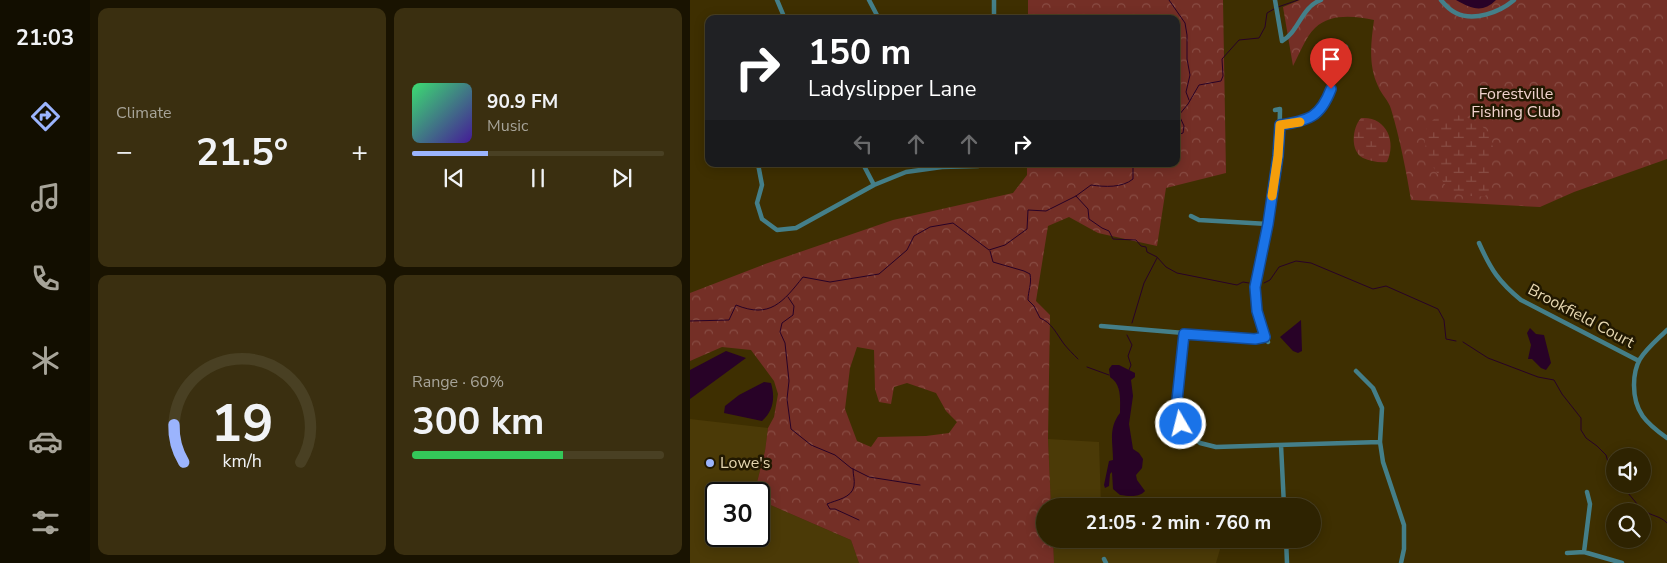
<!DOCTYPE html>
<meta charset="utf-8">
<style>
body{margin:0;font-family:"Nunito Sans",sans-serif;background:#3a2f10;color:#f1f3f6;height:100vh;display:flex;flex-direction:column;font-size:19px;white-space:nowrap}
*{box-sizing:border-box;margin:0}
p{font-size:16px;color:#a7a499}
.icon{flex:none;width:28px;height:28px;fill:none;stroke:currentColor;stroke-width:2;stroke-linecap:round;stroke-linejoin:round}
.map{position:relative;flex:1;overflow:hidden}
.drawer{display:flex;flex-direction:column;gap:8px;padding:8px;background:#191301;width:600px}
.drawer>*{flex:none}
.banner{position:absolute;left:15px;top:15px;width:475px;height:152px;border-radius:10px;box-shadow:0 2px 12px #0003,0 0 0 1px #494023;background:#202124;color:#fff;overflow:hidden}
.buttons{position:absolute;left:916px;top:448px;display:grid;gap:10px}
.buttons a{display:grid;place-items:center;width:45px;height:45px;border-radius:50%;background:#2e2301;box-shadow:0 2px 12px #0003,0 0 0 1px #494023;font-size:25px}
.speed{position:absolute;left:15px;top:482px;display:flex;gap:10px;font-size:25px;font-weight:700;text-align:center}
.speed>*{display:grid;place-content:center;width:65px;height:65px;border-radius:50%;background:#2e2301;box-shadow:0 2px 12px #0003,0 0 0 1px #494023;line-height:1}
.speed .limit{border:2px solid #111;border-radius:8px;background:#fff;color:#111}
.pin{position:absolute;display:grid;place-items:center;width:42px;height:42px;color:#fff;margin:-51px -21px;border-radius:50% 50% 50% 0;rotate:-45deg;box-shadow:0 0 5px #0007}
.pin .icon{rotate:45deg}
.me{position:absolute;width:55px;margin:-28px;rotate:352deg;stroke-linejoin:round;filter:drop-shadow(0 0 4px #0008)}
.turn{display:flex;align-items:center;gap:18px;height:105px;padding:0 20px;font-size:22px}
.turn .icon{width:65px;height:65px;stroke-width:2.5}
.turn b{display:block;font-size:35px;line-height:42px}
.lanes{display:flex;align-items:center;height:48px;padding:0 20px;background:#0003;justify-content:center;gap:25px;direction:ltr}
.lanes .off{opacity:.35}
.big{font-size:38px;font-weight:700;line-height:1.1}
.drawer .widget{flex:1;display:flex;flex-direction:column;justify-content:center;gap:8px;min-width:0;padding:0 18px;border-radius:10px;background:#3a2f10}
.drawer .dial{align-items:center;gap:0}
.dial svg{height:130px;overflow:visible;fill:none;stroke:#494023;stroke-width:7;stroke-linecap:round;text-anchor:middle}
.dial text{fill:#f1f3f6;stroke:none}
.song{display:flex;align-items:center;gap:15px}
.cover{width:60px;height:60px;border-radius:8px;background:linear-gradient(135deg,hsl(140 70% 55%),hsl(260 70% 35%))}
.played{height:5px;border-radius:2px;background:linear-gradient(90deg,#9bb4fd 30%,#494023 30%)}
.keys{display:flex;justify-content:space-around;direction:ltr}
.heat{display:flex;justify-content:space-between;align-items:center;font-size:28px;direction:ltr}
.charge{height:8px;border-radius:4px;background:linear-gradient(90deg,#34c759 60%,#494023 0)}
.drawer .tiles{flex:1;display:grid;gap:8px;grid-template-columns:repeat(2,1fr)}
.trip{position:absolute;left:346px;top:498px;width:285px;height:50px;border-radius:25px;background:#2e2301;box-shadow:0 2px 12px #0003,0 0 0 1px #494023;font-weight:700;line-height:50px;text-align:center}
main{display:flex;flex:1;min-height:0}
.dock{display:flex;flex-direction:column;width:90px;justify-content:space-around;align-items:center;background:#120e00;color:#a7a499}
.dock .icon{width:35px;height:35px}
.dock .current{color:#9bb4fd}
.dock b{font-size:22px;color:#f1f3f6}
.map>svg:first-child{display:block}
.built{fill:#4b3a07}
.forest{fill:url(#forest-crowns);fill-rule:evenodd}
.wetland{fill:url(#wetland-marsh)}
.water{fill:#280227}
.lines{fill:none;stroke-linecap:round;stroke-linejoin:round}
.stream{stroke:#280227;stroke-width:1}
.minor{stroke:#447f89;stroke-width:4.5}
.route-casing{stroke:#114b97;stroke-width:12}
.route{stroke:#1a73e8;stroke-width:9}
.slow{stroke:#f59e0b;stroke-width:9}
.poi-dot{fill:#9bb4fd;stroke:#211801;stroke-width:2}
.labels{text-anchor:middle;dominant-baseline:central;stroke-width:5;stroke-linejoin:round;paint-order:stroke}
.park-label{font-size:16px;fill:#f1d3ce;stroke:#211801}
.street-label{font-size:16px;fill:#e5d6b0;stroke:#211801}
.poi-label{font-size:16px;fill:#e5d6b0;stroke:#211801;text-anchor:start}
</style>
<main>
<nav class="dock">
<b>21:03</b>
<svg class="icon current" aria-label="directions" viewBox="0 0 24 24"><path d="M12 3l9 9-9 9-9-9zM9 14v-3h6M13 9l2 2-2 2"/></svg>
<svg class="icon" aria-label="music" viewBox="0 0 24 24"><path d="M9 18V5l10-2v13"/><circle cx="6" cy="18" r="3"/><circle cx="16" cy="16" r="3"/></svg>
<svg class="icon" aria-label="phone" viewBox="0 0 24 24"><path d="M5 4h4l2 5-3 2q2 4 5 5l2-3 5 2v4C11 20 4 13 5 4z"/></svg>
<svg class="icon" aria-label="climate" viewBox="0 0 24 24"><path d="M12 3v18M4 7l16 10M4 17L20 7"/></svg>
<svg class="icon" aria-label="car" viewBox="0 0 24 24"><path d="M5 17H2v-5l4-1 3-4h7l3 4 3 1v5h-3M9 17h6M6 11h13"/><circle cx="7" cy="17" r="2"/><circle cx="17" cy="17" r="2"/></svg>
<svg class="icon" aria-label="filters" viewBox="0 0 24 24"><path d="M4 7h16M4 17h16"/><circle cx="9" cy="7" r="2"/><circle cx="15" cy="17" r="2"/></svg>
</nav>
<section class="drawer">
<div class="tiles">
<div class="widget"><p>Climate</p>
<div class="heat"><a>−</a><b class="big">21.5°</b><a>+</a></div>
</div>
<div class="widget">
<div class="song"><i class="cover"></i><div><b>90.9 FM</b><p>Music</p></div></div>
<div class="played"></div>
<div class="keys"><svg class="icon" aria-label="previous" viewBox="0 0 24 24"><path d="M18 5L8 12l10 7zM5 5v14"/></svg><svg class="icon" aria-label="pause" viewBox="0 0 24 24"><path d="M8 5v14M16 5v14"/></svg><svg class="icon" aria-label="next" viewBox="0 0 24 24"><path d="M6 5l10 7-10 7zM19 5v14"/></svg></div>
</div>
<div class="widget dial"><svg viewBox="0 0 100 80">
<path d="M14 69A42 42 0 1 1 86 69"/>
<path d="M14 69A42 42 0 0 1 8 46" stroke="#9bb4fd"/>
<text x="50" y="56" font-size="32" font-weight="700">19</text>
<text x="50" y="72" font-size="11">km/h</text>
</svg></div>
<div class="widget"><p>Range · 60%</p><b class="big">300 km</b><div class="charge"></div></div>
</div>
</section>
<div class="map">
<svg width="977" height="563" viewBox="0 0 977 563">
<defs>
<pattern id="forest-crowns" width="20" height="18" patternUnits="userSpaceOnUse" patternTransform="scale(1.25)"><rect width="20" height="18" fill="#742f26"/><path d="M2 6a3 3 0 1 1 6 0M12 15a3 3 0 1 1 6 0" fill="none" stroke="#884c43"/></pattern>
<pattern id="wetland-marsh" width="20" height="14" patternUnits="userSpaceOnUse" patternTransform="scale(1.25)"><rect width="20" height="14" fill="#742f26"/><path d="M1 5h8M5 5V1M11 12h8M15 12V8" fill="none" stroke="#884c43"/></pattern>
</defs>
<rect width="100%" height="100%" fill="#3e2f01"/>
<path class="built" d="M0 419 78 428 75 451 64 494H26V536H69V500L161 540 169 563H0Z
M358 439 409 442 411 506H361Z
M363 539H533L526 563H364Z"/>
<path class="forest" d="M338 0H533L536 173 476 188 467 246 408 233 379 217 358 226 346 301 360 315 358 439 361 506H355V539H363L364 563H169L161 540 69 500V494H64L75 451 78 428 84 417 88 394 84 381 61 350 32 347 0 361V293L75 264 203 220 323 193 337 175V164H486V19H338ZM167 347 184 350 185 389 189 402 201 404 204 387 217 383 246 393 256 411 267 422 259 433 236 436 188 437 181 447 167 441 155 409 160 368Z
M610 0H977V159L884 192 850 207 721 200C716 170 710 139 701 109 699 101 691 94 688 86 678 65 681 42 684 20 665 16 640 13 625 28 616 36 609 55 603 66L593 7Z"/>
<path class="wetland" d="M759 114C779 115 804 127 803 150 803 157 800 163 800 170 800 179 803 190 795 196 791 197 789 196 785 196 776 196 770 196 763 191 756 188 752 180 748 174 733 153 724 119 759 114Z
M671 118C696 116 707 141 697 162 689 163 680 161 673 158 660 151 662 128 671 118Z"/>
<path class="water" d="M766 0H806C792 14 781 8 766 0Z
M611 320 612 351 608 353 603 351 590 337Z
M840 328 846 334 854 335 861 363 856 370 851 368 842 359H838L841 345 837 333Z
M36 351 56 358 0 399V370Z
M422 365H429L445 373V377L441 380 443 396 439 424 443 449 449 453 453 459 452 468 446 475 447 480 455 491C449 498 438 496 430 495L423 489 422 472 420 474 419 486 415 488 414 485 419 461 423 460C423 443 418 428 430 413 430 399 432 385 420 377L419 369Z
M74 382 81 383C85 397 84 410 72 421L34 413 35 406 49 395Z"/>
<g class="lines">
<path class="stream" d="M479 0 495 23 497 35V59L500 75 496 92 499 100
M588 7 608 0
M486 135 493 133 494 126 489 115 498 104 509 85 531 81 533 76 532 59 549 40 569 38 575 27 577 13 584 9
M386 196 398 209 399 219 412 228 419 231 423 239 446 240 451 246 456 247 457 252 467 257 476 267 487 273 547 285 553 282 559 283
M300 251 303 262 334 271 340 274C342 284 338 291 338 300L344 306 350 318C362 323 366 333 374 344 378 349 383 354 388 359
M574 283 580 280 589 267 606 261 621 263 683 289 696 286 748 309 754 320 756 339 766 341
M98 297 104 306 103 315 92 323 90 332 95 343 99 381 97 399 101 429 121 445 145 455 161 468 179 477 230 485
M0 321 39 320 46 305C80 319 93 302 113 277L140 282 189 274 217 250 224 236 240 227 263 223 299 250 315 245 337 229 338 210 356 211 386 196 401 185C415 187 432 188 443 179V167L449 164
M442 323 454 283 467 258
M437 335 442 345 438 356 441 365 439 370
M773 342 798 358 848 377 864 380 872 394 891 418V430L896 438 907 446 916 455 920 469 925 478
M397 367 419 375
M163 469C163 475 165 480 164 486 162 498 146 500 137 504L140 509H145L169 520
M929 484C938 491 944 502 953 510 961 516 971 516 977 523"/>
<path class="minor" d="M87 0 95 19
M179 0 189 19
M304 0V19
M585 0 592 41C609 32 611 7 631 0
M751 0C755 5 760 10 766 13 784 22 810 12 824 0
M590 125C614 121 637 114 641 86 643 70 644 58 656 47
M68 164 72 185 67 203 72 219 87 230 106 228 184 185 216 172 252 167 288 166 292 164
M173 164 184 185
M501 216 509 220 578 224
M789 243C801 270 809 282 831 300L949 361
M411 326 565 339 575 337
M977 330C968 339 957 348 950 359 946 366 944 376 944 385 944 412 956 423 977 438
M494 333 486 411 491 424 498 434 510 443 526 447 690 442
M578 342C557 291 568 274 578 223 585 185 590 147 590 109L585 110
M666 371 683 388 692 408 690 442 693 462 714 525V549L711 563
M591 445 594 506
M596 539 597 563
M894 552 900 504 897 492
M877 553 894 552 932 563
M414 559 416 563"/>
</g>
<g class="lines">
<defs>
<path id="route" d="M491 424 486 410 494 334 565 339 575 337 567 311 565 287 578 224 588 156 590 125C619 120 630 118 641 89"/>
</defs>
<use href="#route" class="route-casing"/>
<use href="#route" class="route"/>
<path class="slow" d="M582 196 588 156 590 125 610 122"/>
</g>
<circle class="poi-dot" cx="20" cy="463" r="5"/>
<g class="labels">
<g class="park-label">
<text x="826" y="94">Forestville<tspan x="826" dy="18">Fishing Club</tspan></text>
</g>
<g class="street-label">
<text transform="translate(891 316) rotate(28)">Brookfield Court</text>
</g>
<g class="poi-label">
<text x="30" y="463">Lowe's</text>
</g>
</g>
</svg>
<div class="buttons">
<a><svg class="icon" aria-label="sound" viewBox="0 0 24 24"><path d="M4 9h4l5-4v14l-5-4H4zM17 9q2 3 0 6"/></svg></a>
<a><svg class="icon" aria-label="search" viewBox="0 0 24 24"><circle cx="10" cy="10" r="6"/><path d="M15 15l6 6"/></svg></a>
</div>
<div class="speed"><div class="limit">30</div></div>
<div class="pin" style="left:641px;top:89px;background:#d93025"><svg class="icon" aria-label="arrive" viewBox="0 0 24 24"><path d="M6 21V4h12l-3 4 3 4H6"/></svg></div>
<svg class="me" style="left:491px;top:424px" viewBox="-20 -20 40 40"><circle r="17" fill="#1a73e8" stroke="#fff" stroke-width="3"/><path d="M0-11L8 9 0 5-8 9z" fill="#fff"/></svg>
<div class="trip">21:05 · 2 min · 760 m</div>
<div class="banner">
<div class="turn"><svg class="icon" aria-label="right" viewBox="0 0 24 24"><path d="M7 20v-9h11M14 6l5 5-5 5"/></svg><div><b>150 m</b>Ladyslipper Lane</div></div>
<div class="lanes"><svg class="icon off" aria-label="left" viewBox="0 0 24 24"><path d="M17 20v-9H6M10 6l-5 5 5 5"/></svg><svg class="icon off" aria-label="ahead" viewBox="0 0 24 24"><path d="M12 20V5M6 11l6-6 6 6"/></svg><svg class="icon off" aria-label="ahead" viewBox="0 0 24 24"><path d="M12 20V5M6 11l6-6 6 6"/></svg><svg class="icon" aria-label="right" viewBox="0 0 24 24"><path d="M7 20v-9h11M14 6l5 5-5 5"/></svg></div>
</div>
</div>
</main>
